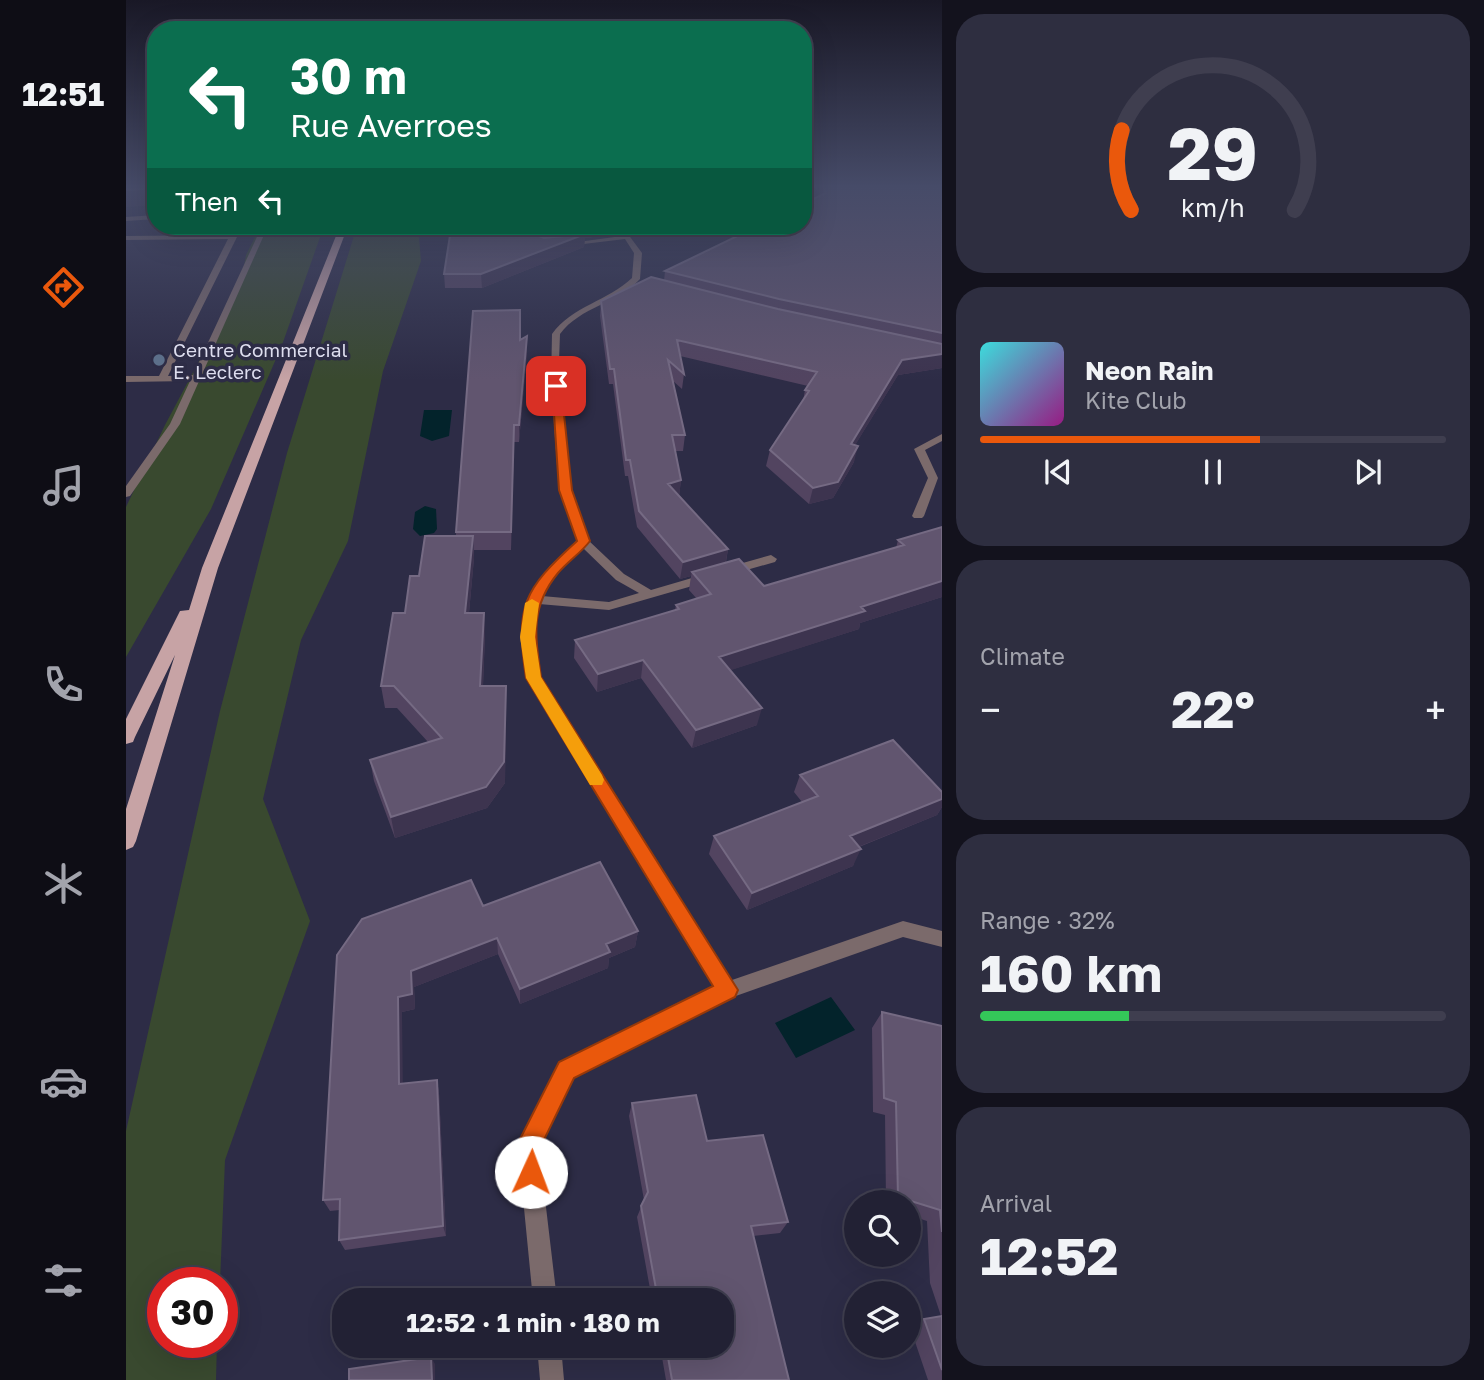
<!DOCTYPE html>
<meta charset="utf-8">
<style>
body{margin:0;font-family:"Golos Text",sans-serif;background:#2e2e40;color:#f1f3f6;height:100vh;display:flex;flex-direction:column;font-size:26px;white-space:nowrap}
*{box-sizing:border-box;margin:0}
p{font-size:23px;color:#a2a3ac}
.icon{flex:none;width:38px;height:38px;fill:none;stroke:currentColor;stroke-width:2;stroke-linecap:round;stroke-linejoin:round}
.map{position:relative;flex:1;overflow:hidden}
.drawer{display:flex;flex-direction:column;gap:14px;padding:14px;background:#13121d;width:542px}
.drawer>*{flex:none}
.banner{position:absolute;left:21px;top:21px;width:665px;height:214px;border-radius:28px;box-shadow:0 7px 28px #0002,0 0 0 2px #3f3e4f;background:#0b6e4f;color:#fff;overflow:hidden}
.fabs{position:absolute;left:718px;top:1190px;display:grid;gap:14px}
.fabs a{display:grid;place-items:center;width:77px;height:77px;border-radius:50%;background:#222134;box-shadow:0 7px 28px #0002,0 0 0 2px #3f3e4f;font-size:35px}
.speed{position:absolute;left:21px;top:1267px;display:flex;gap:14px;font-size:35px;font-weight:700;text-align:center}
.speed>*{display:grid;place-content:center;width:91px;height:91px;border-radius:50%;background:#222134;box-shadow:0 7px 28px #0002,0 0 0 2px #3f3e4f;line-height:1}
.speed .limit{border:10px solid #d22;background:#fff;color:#111}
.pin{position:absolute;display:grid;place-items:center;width:60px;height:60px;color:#fff;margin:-30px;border-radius:14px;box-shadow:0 4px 10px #0006}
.me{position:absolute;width:77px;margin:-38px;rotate:2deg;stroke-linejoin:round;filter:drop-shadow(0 0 5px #0008)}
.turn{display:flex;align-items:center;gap:24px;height:147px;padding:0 28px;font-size:32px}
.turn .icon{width:91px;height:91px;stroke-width:2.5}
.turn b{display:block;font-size:49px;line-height:60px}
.then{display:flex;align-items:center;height:66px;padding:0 28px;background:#0003;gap:14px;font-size:26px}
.big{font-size:52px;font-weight:700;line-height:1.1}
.drawer .widget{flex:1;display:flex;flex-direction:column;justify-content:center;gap:10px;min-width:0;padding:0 24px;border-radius:28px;background:#2e2e40}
.drawer .dial{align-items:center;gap:0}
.dial svg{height:182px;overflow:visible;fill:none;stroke:#3f3e4f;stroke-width:7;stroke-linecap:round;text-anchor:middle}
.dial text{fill:#f1f3f6;stroke:none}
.song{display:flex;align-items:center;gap:21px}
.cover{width:84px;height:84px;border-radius:10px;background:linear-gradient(135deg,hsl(180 70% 55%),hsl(310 70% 35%))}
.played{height:7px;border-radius:4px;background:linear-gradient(90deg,#ea580c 60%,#3f3e4f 60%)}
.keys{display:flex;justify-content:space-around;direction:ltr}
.heat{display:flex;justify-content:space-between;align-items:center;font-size:38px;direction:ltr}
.charge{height:10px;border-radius:5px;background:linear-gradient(90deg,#34c759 32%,#3f3e4f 0)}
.trip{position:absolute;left:206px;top:1288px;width:402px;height:70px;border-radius:28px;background:#222134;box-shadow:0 7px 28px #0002,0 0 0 2px #3f3e4f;font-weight:700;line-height:70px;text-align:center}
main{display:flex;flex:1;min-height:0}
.menu{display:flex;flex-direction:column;width:126px;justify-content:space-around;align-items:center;background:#0e0d15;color:#a2a3ac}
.menu .icon{width:49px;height:49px}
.menu .active{color:#ea580c}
.menu b{font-size:32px;color:#f1f3f6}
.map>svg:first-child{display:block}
.green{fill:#39492f}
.water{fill:#03232b}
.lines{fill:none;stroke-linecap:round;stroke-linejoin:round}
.lane{fill:#7b6a6b;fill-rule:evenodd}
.street{fill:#7b6a6b;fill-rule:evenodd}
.primary{fill:#c7a3a5;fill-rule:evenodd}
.wall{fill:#524460}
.shaded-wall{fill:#3d344f}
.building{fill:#61556f;stroke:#756a83;stroke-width:2}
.route{fill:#ea580c;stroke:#983908;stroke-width:2}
.slow{fill:#f59e0b}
.service-dot{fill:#5c6f8a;stroke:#2d2c46;stroke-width:2.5}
.labels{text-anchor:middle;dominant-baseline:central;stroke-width:7;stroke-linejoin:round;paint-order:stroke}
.far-poi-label{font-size:19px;fill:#dde;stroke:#2d2c46;text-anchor:start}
</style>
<main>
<nav class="menu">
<b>12:51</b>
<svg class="icon active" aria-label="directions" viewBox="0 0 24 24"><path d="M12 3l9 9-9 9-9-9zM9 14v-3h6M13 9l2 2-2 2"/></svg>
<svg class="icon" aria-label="music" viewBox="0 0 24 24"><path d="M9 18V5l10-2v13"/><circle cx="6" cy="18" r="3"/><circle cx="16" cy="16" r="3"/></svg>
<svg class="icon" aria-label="phone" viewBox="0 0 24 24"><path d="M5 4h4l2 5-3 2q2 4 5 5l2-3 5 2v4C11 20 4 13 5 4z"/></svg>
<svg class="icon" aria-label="climate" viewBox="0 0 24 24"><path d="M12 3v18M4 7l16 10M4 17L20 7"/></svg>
<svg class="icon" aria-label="car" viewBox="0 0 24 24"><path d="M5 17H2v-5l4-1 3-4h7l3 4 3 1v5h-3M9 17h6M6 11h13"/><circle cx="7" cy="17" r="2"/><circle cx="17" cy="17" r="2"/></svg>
<svg class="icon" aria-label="filters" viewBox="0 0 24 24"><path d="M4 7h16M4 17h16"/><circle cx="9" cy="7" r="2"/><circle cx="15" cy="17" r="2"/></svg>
</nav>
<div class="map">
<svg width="816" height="1380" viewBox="0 0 816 1380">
<rect width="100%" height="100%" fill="#2d2c46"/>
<path class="green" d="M148 226H198L156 345 85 509 0 657V507L39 425 115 282 120 255 132 231Z
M231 226H292L295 261 257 371 222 541 175 640 137 799 184 921 99 1160 94 1283H37V1342H91L90 1380H0V1131L94 711 161 453Z"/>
<path class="water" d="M298 410H326L323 436 306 441 294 436Z
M299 506 310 509 311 529 308 533 294 536 287 529 289 512Z
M705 997 729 1030 670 1058 649 1023Z"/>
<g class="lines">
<path class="lane" d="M136 226H142L54 424 4 496 0 497V486L44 424 64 381 0 382V376H33L102 239 0 240V236L107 235 111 237 42 376 67 375Z"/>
<path class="street" d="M30 215V219L0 221V217Z
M490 226H496L516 253 514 279C492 303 454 307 434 334L433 361 438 436 443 479 451 509 462 540 498 574 525 590 583 573 589 577 587 580 483 610 413 604 408 637 415 678 435 713 606 980 777 921 816 931V947L777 937 607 997 447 1077 413 1148 431 1300H407L392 1147 433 1063 589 987 423 717 401 678 394 637 401 599 424 566 451 540 432 479 425 384 426 334C446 306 482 301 506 278L508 253 499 239 441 246 437 244 496 236ZM457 548 490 580 513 593 483 602 416 596 432 572Z
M816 434V441L799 450 812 478 798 516 796 518H788L786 516 802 478 788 449Z
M645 555 651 559 649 562 603 575 597 571 599 568Z
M411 1346H435L438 1380H414Z"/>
<path class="primary" d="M214 226H222L92 568 10 841 7 847 0 850V809L49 655 9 737 7 742 0 744V719L54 611 63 610 76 568Z"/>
</g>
<path class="wall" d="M689 186H816V368L772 375 729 445 728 462 707 498 683 504 640 466 644 450 677 401 679 390 682 386 554 356 558 374 556 389 547 381 559 435 557 451H549L555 480 553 496 602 549 600 562 638 586 770 548 772 540 816 527V597L734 623 733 629 604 670 631 725 566 748 515 678 471 692 448 658 449 640 549 610 550 605 571 599 563 590 565 576 554 579 511 527 502 476H499L487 384H483L474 316 475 301 538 281 539 271 693 196Z
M334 226H492V234L459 238 458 247 356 288H319L318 274Z
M401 336V352L393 442H388L385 550H348V558L343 613 359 634 357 686H380L379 783 361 808 269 838 248 781 244 760 302 742 271 708H259L255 686 293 576 330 536V532L394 339Z
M674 775 816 792V807L811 815 733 847 727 866 621 910 583 854 588 836 676 802 668 792Z
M357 906 512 931 509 947 483 958 482 968 394 1004 372 954 288 987 289 1009 276 1012V1084L311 1080 313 1093 320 1236 219 1250 213 1240 214 1210 204 1211 197 1200 211 955Z
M756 1012 816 1026V1380H802L784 1327 798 1319 815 1316 804 1283 801 1221 782 1215V1202H760L759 1115 747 1112 746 1028Z
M506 1103 581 1141 662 1222 654 1233 627 1236 663 1380H540L534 1346H597V1300H526L511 1217 518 1200 503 1116Z"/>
<path class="shaded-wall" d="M30 188V205L0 207V190Z
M456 226H492V234L459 238 458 247 356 288 355 274 414 244 411 235 414 231Z
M504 226H517L503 231Z
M401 336V352L393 442V425Z
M816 354V368L772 375 720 460 725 444 776 360Z
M388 425V442L385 550V532Z
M732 446 728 462 707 498 683 504 687 488Z
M555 480 553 497 542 484Z
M347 536 348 558 341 634 339 613Z
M602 549 599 566 566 572 565 576 554 579 557 562Z
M816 581V597L734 623 733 629 590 675 593 657 735 607Z
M358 613 359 634 356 708 354 686Z
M517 660 515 678 471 692 472 674Z
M380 686 379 783 361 808 269 838 265 817Z
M636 708 631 725 566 748 570 730Z
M816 799V807L811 815 717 853 724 836Z
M735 849 727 866 621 910 626 893Z
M512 931 509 947 483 958 482 968 394 1004V989L480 944Z
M371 938 372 954 288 987 289 1009 276 1012 277 1098 273 1084 272 997 285 971Z
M311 1080 313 1093 320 1236 317 1226Z
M305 1357 309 1364V1380H306Z"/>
<path class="building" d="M0 186H30V188L0 190Z
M697 186H816V333L653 299 539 271 632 226H677V204L700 193Z
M334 226H456L414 231 411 235 418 238 459 234 355 274H318L325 229Z
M525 277 652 309 816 344V354L776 360 725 444 732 446 712 482 687 488 644 450 683 391 679 390 691 372 551 340 558 374 542 360 559 435H546L555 480 542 484 602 549 557 562 513 511 504 460H500L488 369H484L475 301Z
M394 310V340L401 336 393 425H388L385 532H330L347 311Z
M816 527V581L735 607 739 611 593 657 636 708 570 730 517 660 472 674 449 640 553 609 550 605 585 594 566 572 613 559 638 586 778 545 772 540Z
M299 536H347L339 613H358L354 686H380L378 762 360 787 265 817 244 760 316 738 268 686H255L267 613H279L284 576H293Z
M767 740 816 792V799L724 836 735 849 626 893 588 836 692 796 674 775Z
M474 862 512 931 480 944 484 952 394 989 371 938 285 971 286 994 272 997 273 1084 311 1080 317 1226 213 1240 214 1199 197 1200 211 955 236 919 345 880 357 906Z
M756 1012 816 1026V1232L814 1210 772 1197 770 1102 758 1098Z
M570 1095 581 1141 637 1135 662 1222 625 1226 663 1380H546L540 1346H597V1300H532L515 1206 522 1192 506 1103Z
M816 1316V1370L798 1319Z
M305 1357 306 1380H223V1369Z"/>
<linearGradient id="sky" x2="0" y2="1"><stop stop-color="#191826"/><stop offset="0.49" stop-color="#464b68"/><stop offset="1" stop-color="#464b68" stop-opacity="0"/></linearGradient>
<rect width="816" height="380" fill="url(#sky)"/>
<path class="route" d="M426 383 435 386 446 490 464 541C455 553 442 561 432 573 404 607 409 636 415 677L612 990 609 997 448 1078 414 1148 417 1172 413 1181 405 1185 396 1181 390 1147 433 1062 587 986 400 678C389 606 397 590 451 541L433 490Z"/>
<path class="slow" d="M406 599 413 603 409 637 415 677 476 775 478 780 476 785H464L400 678 394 637 399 603Z"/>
<circle class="service-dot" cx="33" cy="360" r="7"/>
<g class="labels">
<g class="far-poi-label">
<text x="47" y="349">Centre Commercial<tspan x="47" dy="22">E. Leclerc</tspan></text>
</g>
</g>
</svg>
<div class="fabs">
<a><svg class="icon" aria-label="search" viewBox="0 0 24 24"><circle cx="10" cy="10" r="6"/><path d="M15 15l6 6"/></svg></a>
<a><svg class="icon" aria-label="layers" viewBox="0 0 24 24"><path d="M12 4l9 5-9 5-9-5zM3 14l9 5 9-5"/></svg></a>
</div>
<div class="speed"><div class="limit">30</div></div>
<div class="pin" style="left:430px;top:386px;background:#d93025"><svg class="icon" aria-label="arrive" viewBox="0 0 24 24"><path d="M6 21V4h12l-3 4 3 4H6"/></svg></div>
<svg class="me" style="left:405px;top:1172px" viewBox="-20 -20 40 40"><circle r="19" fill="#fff"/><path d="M0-13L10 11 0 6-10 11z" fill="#ea580c"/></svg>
<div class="trip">12:52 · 1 min · 180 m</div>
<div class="banner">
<div class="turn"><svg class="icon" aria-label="left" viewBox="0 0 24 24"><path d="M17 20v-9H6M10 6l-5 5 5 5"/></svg><div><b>30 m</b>Rue Averroes</div></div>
<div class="then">Then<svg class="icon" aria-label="left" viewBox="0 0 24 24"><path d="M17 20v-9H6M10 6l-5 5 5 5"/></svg></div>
</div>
</div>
<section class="drawer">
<div class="widget dial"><svg viewBox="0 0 100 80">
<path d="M14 69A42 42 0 1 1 86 69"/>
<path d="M14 69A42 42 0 0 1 10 34" stroke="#ea580c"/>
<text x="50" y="56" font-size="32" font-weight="700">29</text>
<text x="50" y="72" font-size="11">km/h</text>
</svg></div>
<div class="widget">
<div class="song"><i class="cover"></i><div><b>Neon Rain</b><p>Kite Club</p></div></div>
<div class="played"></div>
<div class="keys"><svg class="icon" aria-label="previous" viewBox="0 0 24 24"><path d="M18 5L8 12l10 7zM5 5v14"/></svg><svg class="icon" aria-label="pause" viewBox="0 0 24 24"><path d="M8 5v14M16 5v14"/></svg><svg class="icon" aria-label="next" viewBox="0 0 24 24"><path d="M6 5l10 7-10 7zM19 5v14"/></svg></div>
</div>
<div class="widget"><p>Climate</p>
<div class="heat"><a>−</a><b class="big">22°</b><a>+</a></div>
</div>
<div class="widget"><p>Range · 32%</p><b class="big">160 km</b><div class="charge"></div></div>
<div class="widget"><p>Arrival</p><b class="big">12:52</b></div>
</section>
</main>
